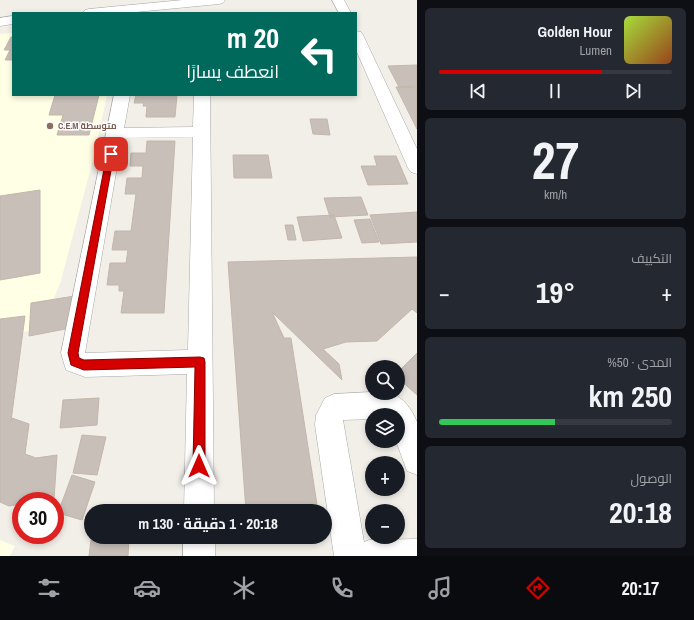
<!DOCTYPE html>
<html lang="ar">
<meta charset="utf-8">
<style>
body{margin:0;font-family:"Archivo Narrow",Cairo,sans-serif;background:#242831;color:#f1f3f6;direction:rtl;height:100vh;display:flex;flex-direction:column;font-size:15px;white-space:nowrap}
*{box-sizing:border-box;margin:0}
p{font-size:13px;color:#9ea1a6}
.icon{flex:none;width:22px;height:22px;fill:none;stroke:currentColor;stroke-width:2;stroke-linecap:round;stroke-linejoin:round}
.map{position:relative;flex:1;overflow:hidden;direction:ltr}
.sheet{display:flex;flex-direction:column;gap:8px;padding:8px;background:#0d0f14;width:277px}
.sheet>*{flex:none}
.top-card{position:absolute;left:12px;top:12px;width:345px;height:84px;border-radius:0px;box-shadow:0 2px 6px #0003;direction:rtl;background:#00695c;color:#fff;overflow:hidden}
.fabs{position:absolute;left:365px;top:360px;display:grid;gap:8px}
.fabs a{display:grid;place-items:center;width:40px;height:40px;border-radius:50%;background:#171b24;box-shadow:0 2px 6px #0003;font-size:20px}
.speed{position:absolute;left:12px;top:492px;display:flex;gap:8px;font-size:20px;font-weight:700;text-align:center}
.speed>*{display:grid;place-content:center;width:52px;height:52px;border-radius:50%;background:#171b24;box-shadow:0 2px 6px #0003;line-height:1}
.speed .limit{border:6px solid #d22;background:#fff;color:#111}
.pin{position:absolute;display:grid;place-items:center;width:34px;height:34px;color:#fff;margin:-17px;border-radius:8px;box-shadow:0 2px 6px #0006}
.me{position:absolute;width:44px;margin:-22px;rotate:0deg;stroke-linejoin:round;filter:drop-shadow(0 0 3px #0008)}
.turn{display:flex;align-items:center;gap:14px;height:84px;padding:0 12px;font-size:18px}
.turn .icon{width:52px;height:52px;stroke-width:2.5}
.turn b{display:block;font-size:28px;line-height:34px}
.big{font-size:30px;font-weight:700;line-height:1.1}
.sheet .tile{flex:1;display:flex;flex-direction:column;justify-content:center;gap:6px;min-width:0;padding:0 14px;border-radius:6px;background:#242831}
.sheet .dial{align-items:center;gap:0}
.dial b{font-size:52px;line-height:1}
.song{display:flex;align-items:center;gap:12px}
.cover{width:48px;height:48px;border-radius:6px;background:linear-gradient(135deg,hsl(80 70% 55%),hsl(20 70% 35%))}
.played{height:4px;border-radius:2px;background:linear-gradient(90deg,#d40000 70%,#363941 70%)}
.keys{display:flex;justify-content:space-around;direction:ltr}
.heat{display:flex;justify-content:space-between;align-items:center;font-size:22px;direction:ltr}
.charge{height:6px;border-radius:3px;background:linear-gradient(90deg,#34c759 50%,#363941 0)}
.trip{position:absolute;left:84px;top:504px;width:248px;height:40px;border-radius:20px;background:#171b24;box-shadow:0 2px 6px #0003;font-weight:700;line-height:40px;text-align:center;direction:rtl}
.tabs{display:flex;height:64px;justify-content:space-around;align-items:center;background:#090b0e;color:#9ea1a6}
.tabs .icon{width:28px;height:28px}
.tabs .active{color:#d40000}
.tabs b{font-size:18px;color:#f1f3f6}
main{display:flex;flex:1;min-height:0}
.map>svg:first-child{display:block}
.education{fill:#ffffe5}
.building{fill:#c7bfb8;stroke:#c4b6ab}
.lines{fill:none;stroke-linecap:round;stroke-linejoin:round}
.minor-casing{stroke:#a9a9a9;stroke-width:1}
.minor{fill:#fff;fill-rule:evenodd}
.route{fill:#d40000;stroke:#8a0000}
.education-dot{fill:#8d6e63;stroke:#fff;stroke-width:1.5}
.labels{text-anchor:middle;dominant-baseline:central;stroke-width:3;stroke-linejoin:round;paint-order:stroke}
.far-education-label{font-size:9px;font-weight:bold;fill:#785e54;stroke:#fff;text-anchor:start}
</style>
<main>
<section class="sheet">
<div class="tile">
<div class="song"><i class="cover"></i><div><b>Golden Hour</b><p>Lumen</p></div></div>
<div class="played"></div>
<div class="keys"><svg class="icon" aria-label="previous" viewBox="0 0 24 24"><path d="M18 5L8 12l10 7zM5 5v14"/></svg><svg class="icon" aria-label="pause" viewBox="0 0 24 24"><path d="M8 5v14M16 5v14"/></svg><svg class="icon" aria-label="next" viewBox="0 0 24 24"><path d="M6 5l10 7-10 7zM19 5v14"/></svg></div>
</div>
<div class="tile dial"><b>27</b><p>km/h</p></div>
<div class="tile"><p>التكييف</p>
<div class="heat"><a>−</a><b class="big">19°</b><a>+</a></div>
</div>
<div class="tile"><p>المدى · 50%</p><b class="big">250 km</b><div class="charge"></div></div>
<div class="tile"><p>الوصول</p><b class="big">20:18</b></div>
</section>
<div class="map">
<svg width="417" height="556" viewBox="0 0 417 556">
<rect width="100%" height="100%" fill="#f2efe9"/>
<path class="education" d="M13 33V95H107L94 156 60 284 48 312 28 331 0 337V34Z
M0 540 15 546 10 556H0Z"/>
<path class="building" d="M11 37H13V60H5L10 50H4Z
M417 65V86L399 87 388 66Z
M396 87H417V129Z
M55 95H99L89 135H57L63 115H49Z
M136 95H177L175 117H146L147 106H143L144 103H134Z
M310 119H327L330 135 313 134Z
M147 141H175L164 313H121L124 291H119V285H107L110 263H126L128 250H112L115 231H131L136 194H125L127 178H142L143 166H130L131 153H146Z
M233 155H268L272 178H234Z
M374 156H396L408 184 368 185 361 166H377Z
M40 190V273L0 280V196Z
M361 197 368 215 330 217 324 198Z
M417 212V242L381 244 370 215Z
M334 215 342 238 303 241 297 217Z
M370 219 379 242 362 243 354 220Z
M285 225H293L296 240H288Z
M417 257V313L412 309 377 341 346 342 323 349 339 364 342 380 272 312 284 338H291L318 511H246L228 262Z
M81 295 76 327 29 336 31 303Z
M25 316 11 421 12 418 29 424 25 454 36 458 57 455 54 499 21 501V504L9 506 0 502V319Z
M417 353V395L398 378V372Z
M99 398 97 425 60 428 63 400Z
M82 435 106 437 97 475 73 473Z
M72 475 95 482 82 520 58 513Z
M129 539 128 556H89L91 540Z"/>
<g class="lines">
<defs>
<path id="minor" d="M183 0H225L223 3 219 4 126 13H83L85 10 89 9Z
M332 0H344L351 13H339Z
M13 16V24L0 26V18Z
M356 31 361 32 363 35 417 149V174L411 172 408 168 356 50Z
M114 95H130L124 128 193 127 194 95H210L214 511H184L187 374 85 377 66 370 61 353ZM193 137 188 350 85 353 122 138Z
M372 392C376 394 382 392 388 393 402 395 412 409 417 422V475L407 471 396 441H398V415H372V419L343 420 364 542 369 540 417 539V556H334L315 425 316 415 325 398 334 394Z
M183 537H215V556H183Z"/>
</defs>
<use href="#minor" class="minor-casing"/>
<use href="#minor" class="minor"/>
</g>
<path class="route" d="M111 152 114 154 78 353 79 358 84 360 200 357 204 358 205 362V466L204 470 199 472 195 470 193 466 195 367 84 370 71 365 68 353 107 154Z"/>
<circle class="education-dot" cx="50" cy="126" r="4"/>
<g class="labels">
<g class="far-education-label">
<text x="58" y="126">C.E.M متوسطة</text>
</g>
</g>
</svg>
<div class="fabs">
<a><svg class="icon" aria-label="search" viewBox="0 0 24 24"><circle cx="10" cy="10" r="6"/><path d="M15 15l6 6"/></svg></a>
<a><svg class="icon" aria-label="layers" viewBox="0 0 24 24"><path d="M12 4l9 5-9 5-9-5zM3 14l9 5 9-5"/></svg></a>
<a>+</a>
<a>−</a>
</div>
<div class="speed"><div class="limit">30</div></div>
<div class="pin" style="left:111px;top:154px;background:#d93025"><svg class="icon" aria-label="arrive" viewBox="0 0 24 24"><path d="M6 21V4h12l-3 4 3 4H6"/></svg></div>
<svg class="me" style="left:199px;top:466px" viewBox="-20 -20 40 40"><path d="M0-17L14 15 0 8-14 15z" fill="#d40000" stroke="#fff" stroke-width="4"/></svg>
<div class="trip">20:18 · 1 دقيقة · 130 m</div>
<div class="top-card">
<div class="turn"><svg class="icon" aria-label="left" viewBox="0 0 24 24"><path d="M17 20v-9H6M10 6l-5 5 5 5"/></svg><div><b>20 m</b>انعطف يسارًا</div></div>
</div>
</div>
</main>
<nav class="tabs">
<b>20:17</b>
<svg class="icon active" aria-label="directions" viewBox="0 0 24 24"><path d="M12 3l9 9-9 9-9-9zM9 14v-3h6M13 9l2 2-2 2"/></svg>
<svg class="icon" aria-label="music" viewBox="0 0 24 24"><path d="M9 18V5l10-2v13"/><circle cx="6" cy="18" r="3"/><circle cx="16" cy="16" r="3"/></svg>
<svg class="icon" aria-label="phone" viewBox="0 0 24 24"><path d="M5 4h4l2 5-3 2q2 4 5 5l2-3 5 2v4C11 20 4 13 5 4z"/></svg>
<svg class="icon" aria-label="climate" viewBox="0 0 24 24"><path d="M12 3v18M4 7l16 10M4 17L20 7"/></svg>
<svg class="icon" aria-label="car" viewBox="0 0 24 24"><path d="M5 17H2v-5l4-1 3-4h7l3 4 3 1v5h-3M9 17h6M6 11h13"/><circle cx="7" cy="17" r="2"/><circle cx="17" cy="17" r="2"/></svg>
<svg class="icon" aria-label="filters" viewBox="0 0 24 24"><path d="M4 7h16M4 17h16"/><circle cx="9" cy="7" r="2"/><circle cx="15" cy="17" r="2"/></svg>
</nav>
